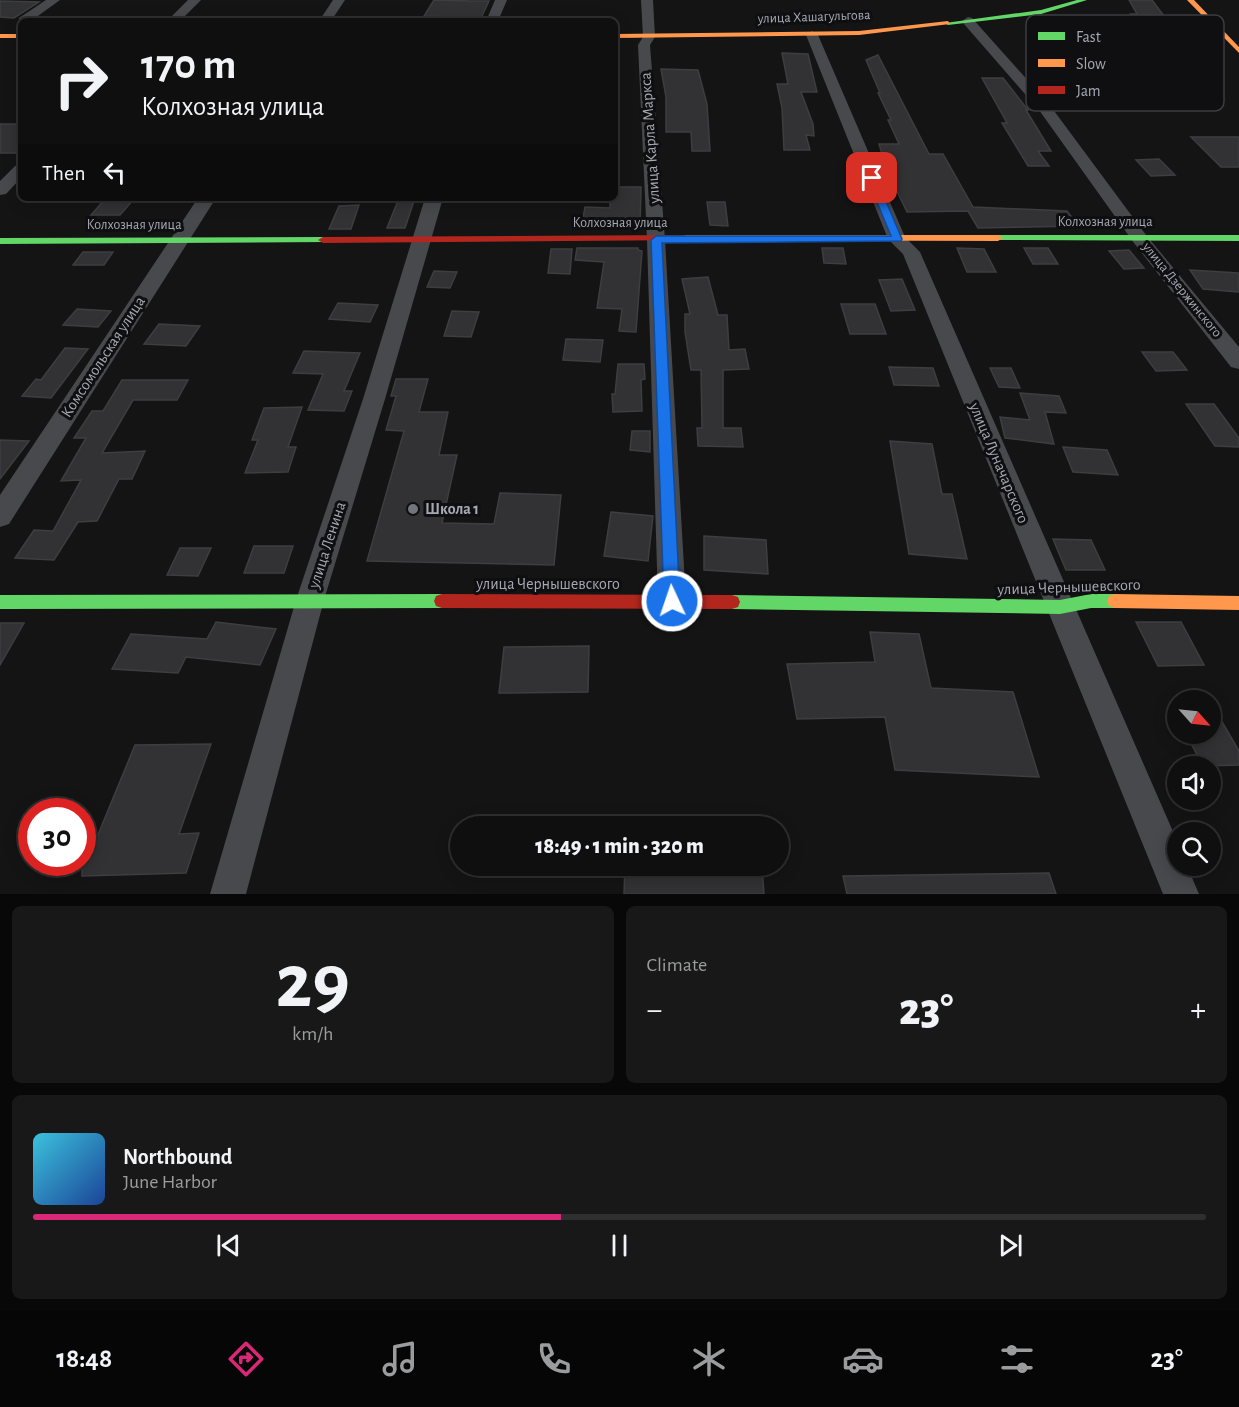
<!DOCTYPE html>
<meta charset="utf-8">
<style>
body{margin:0;font-family:"Alegreya Sans",sans-serif;background:#181818;color:#f1f3f6;height:100vh;display:flex;flex-direction:column;font-size:22px;white-space:nowrap}
*{box-sizing:border-box;margin:0}
p{font-size:20px;color:#9b9c9e}
.icon{flex:none;width:33px;height:33px;fill:none;stroke:currentColor;stroke-width:2;stroke-linecap:round;stroke-linejoin:round}
.map{position:relative;height:894px;overflow:hidden}
.drawer{display:flex;flex-direction:column;gap:12px;padding:12px;background:#080808;flex:1}
.drawer>*{flex:none}
.banner{position:absolute;left:18px;top:18px;width:600px;height:183px;border-radius:9px;box-shadow:0 3px 15px #0003,0 0 0 2px #2f2f2f;background:#0f0f0f;color:#f1f3f6;overflow:hidden}
.needle{width:39px;rotate:117deg}
.tools{position:absolute;left:1167px;top:690px;display:grid;gap:12px}
.tools a{display:grid;place-items:center;width:54px;height:54px;border-radius:50%;background:#0f0f0f;box-shadow:0 3px 15px #0003,0 0 0 2px #2f2f2f;font-size:30px}
.speed{position:absolute;left:18px;top:798px;display:flex;gap:12px;font-size:30px;font-weight:700;text-align:center}
.speed>*{display:grid;place-content:center;width:78px;height:78px;border-radius:50%;background:#0f0f0f;box-shadow:0 3px 15px #0003,0 0 0 2px #2f2f2f;line-height:1}
.speed .limit{border:9px solid #d22;background:#fff;color:#111}
.pin{position:absolute;display:grid;place-items:center;width:51px;height:51px;color:#fff;margin:-26px;border-radius:12px;box-shadow:0 3px 9px #0006}
.me{position:absolute;width:66px;margin:-33px;rotate:357deg;stroke-linejoin:round;filter:drop-shadow(0 0 4px #0008)}
.turn{display:flex;align-items:center;gap:21px;height:126px;padding:0 24px;font-size:27px}
.turn .icon{width:78px;height:78px;stroke-width:2.5}
.turn b{display:block;font-size:42px;line-height:51px}
.then{display:flex;align-items:center;height:57px;padding:0 24px;background:#0003;gap:12px;font-size:22px}
.big{font-size:45px;font-weight:800;line-height:1.1}
.drawer .tile{flex:1;display:flex;flex-direction:column;justify-content:center;gap:9px;min-width:0;padding:0 21px;border-radius:9px;background:#181818}
.drawer .dial{align-items:center;gap:0}
.dial b{font-size:78px;line-height:1}
.song{display:flex;align-items:center;gap:18px}
.cover{width:72px;height:72px;border-radius:9px;background:linear-gradient(135deg,hsl(190 70% 55%),hsl(220 70% 35%))}
.played{height:6px;border-radius:3px;background:linear-gradient(90deg,#db2777 45%,#2f2f2f 45%)}
.keys{display:flex;justify-content:space-around;direction:ltr}
.heat{display:flex;justify-content:space-between;align-items:center;font-size:33px;direction:ltr}
.drawer .tiles{flex:1;display:grid;gap:12px;grid-template-columns:1fr 1fr}
.tile:last-child{grid-column:span 2}
.trip{position:absolute;left:450px;top:816px;width:339px;height:60px;border-radius:30px;background:#0f0f0f;box-shadow:0 3px 15px #0003,0 0 0 2px #2f2f2f;font-weight:800;line-height:60px;text-align:center}
.dock{display:flex;height:96px;justify-content:space-around;align-items:center;background:#060606;color:#9b9c9e}
.dock .icon{width:42px;height:42px}
.dock .current{color:#db2777}
.dock b{font-size:27px;color:#f1f3f6}
.map>svg:first-child{display:block}
.building{fill:#323234;stroke:#3d3e40;stroke-width:1.5}
.lines{fill:none;stroke-linecap:round;stroke-linejoin:round}
.street{fill:#48494d;fill-rule:evenodd}
.fast{fill:#63d668;fill-rule:evenodd}
.slow{fill:#ff974d;fill-rule:evenodd}
.jam{fill:#b3261e;fill-rule:evenodd}
.route{fill:#1a73e8;stroke:#114b97;stroke-width:1.5}
.poi-dot{fill:#73757c;stroke:#0f0e10;stroke-width:2}
.labels{text-anchor:middle;dominant-baseline:central;stroke-width:6;stroke-linejoin:round;paint-order:stroke}
.far-street-label{font-size:14px;fill:#a6a9b4;stroke:#0f0e10}
.street-label{font-size:16px;fill:#a6a9b4;stroke:#0f0e10}
.poi-label{font-size:16px;font-weight:bold;fill:#a6a9b4;stroke:#0f0e10;text-anchor:start}
.key{fill:#0f0e10;stroke:#3c3c41;stroke-width:1.5}
.key-label{font-size:16px;fill:#a6a9b4}
</style>
<div class="map">
<svg width="1239" height="894" viewBox="0 0 1239 894">
<rect width="100%" height="100%" fill="#141414"/>
<path class="building" d="M434 0 472 1H489L481 18 424 16Z
M1129 0H1152L1173 28 1199 53 1158 52 1147 37H1154L1131 14H1137Z
M0 1 39 2 14 18 0 17Z
M782 53 808 54 817 92H801L813 124 814 136 806 135 810 150H784L782 108 777 84H788Z
M878 55 929 154H943L973 207 1067 211 1079 226 978 228 968 211 907 212 879 154H882L879 144H899L888 120H891L878 93H880L866 60Z
M661 69 698 70 707 104 710 151H692L691 132H666V97Z
M982 78H1003L1028 110H1026L1051 151H1038L1049 166H1028L1002 123H1007Z
M0 124H21V153H0Z
M1191 137H1239V167H1221Z
M1159 159 1175 175 1151 176 1136 160Z
M615 187H641L640 228H581L585 207 610 208V198H615Z
M106 198 134 199 120 215H91Z
M399 198H415L405 228H387Z
M707 202H725L728 226 710 225Z
M359 205 351 229H329L339 206Z
M577 248H638V250L642 251 636 332 619 331 622 309 597 308 604 262 575 260Z
M822 248H843L846 264 824 263Z
M957 248 984 249 996 272H967Z
M1024 248H1048L1058 264H1033Z
M551 249H572L570 274 548 273Z
M1129 250 1144 268 1124 269 1109 251Z
M83 252H113L104 265H73Z
M1190 270 1239 273V292L1203 289Z
M434 271 457 272 450 288 427 287Z
M708 277 718 315H727L729 350 745 349 749 369 723 370V428H741L743 447 698 446 697 428H702L701 370H691L685 332V314H690L682 279Z
M902 279 915 310 891 311 879 280Z
M338 303 378 305 370 322 329 319Z
M841 304H875L886 334H850Z
M77 309 111 311 98 327 63 325Z
M452 311 479 312 471 337 444 336Z
M159 324 200 326 186 346 144 344Z
M566 339 603 340 600 362 563 360Z
M65 348 88 349 51 398 22 396 36 379 41 380Z
M304 351 360 353 344 391H352L344 411 308 410 323 374 293 373Z
M1142 352H1173L1187 370 1156 371Z
M618 364H644L645 379 641 380 642 411 613 412 612 394H615Z
M889 367 933 368 939 386 894 385Z
M990 368H1011L1020 388 999 387Z
M396 379H428L419 412H448L439 455H457L442 523 494 524 500 493 561 495 554 565 367 561 404 431 386 430 396 396H391Z
M122 380H188L177 400H133L102 453 145 451 132 479H119L97 521 78 522 54 560 15 558 34 530 53 531 81 480 61 481 86 438H74L92 411H103Z
M1020 393 1059 396 1066 413 1045 412 1054 444 1005 438 1000 417 1030 420Z
M1186 404H1214L1239 438V447L1215 446Z
M302 407 288 447H296L288 472 245 473 258 440H252L264 408Z
M632 431H650V452L630 450Z
M0 440 29 441 0 479Z
M890 441 932 444 942 494H952L967 559 909 554Z
M1063 447 1107 450 1118 475 1073 472Z
M611 512 653 516 648 561 604 556Z
M704 536 766 540 768 574 704 570Z
M1053 539 1091 540 1105 570H1066Z
M254 546H293L284 573H244Z
M180 548H211L198 576 167 575Z
M216 622 276 629 260 665 186 657 178 673 112 669 131 634 207 639Z
M1136 622H1181L1204 665 1158 666Z
M0 623H24L0 665Z
M870 632 919 634 931 688 1013 692 1039 777 895 770 885 717 797 719 787 664 875 662Z
M589 646 588 692 499 693 504 647Z
M1210 701 1239 751V765L1203 766 1186 734H1210Z
M211 744 179 834 199 833 186 873 82 876V837H97L135 745Z
M625 866H762L764 894H624Z
M1049 873 1056 894H847L843 876Z"/>
<g class="lines">
<path class="street" d="M46 0H60L31 21H21V24H19V18Z
M188 0H201L180 21H167Z
M333 0H345L331 21H319Z
M495 0H507L498 21H486Z
M641 0H653L655 37 650 45 665 240 686 601 682 610 672 614 662 610 658 601 647 240 638 45 643 37Z
M968 17 972 18 1049 104 1146 235 1239 347V369L1231 367 1134 243 1039 110 964 24 962 21Z
M812 31 818 35 905 237 920 252 1178 843V866H1187L1199 894H1163L903 254 888 239 806 35Z
M21 164V178L6 194 0 195V181L15 166Z
M198 198H216L9 524 0 527V495Z
M425 198H443L385 399 324 600 246 894H210L296 600 363 399Z"/>
<path class="fast" d="M1077 0H1087L1041 14 948 25 945 23 1041 10Z
M998 235H1239V241L994 240V236Z
M323 237 327 238V242L0 244V238Z
M442 594 448 596 450 601 448 606 442 608 0 609V595Z
M1091 594H1115L1121 596 1123 601 1121 606 1115 608H1091L1060 614 732 609 726 607 724 602 726 597 732 595 1060 600Z"/>
<path class="slow" d="M1187 0H1194L1239 47V53Z
M948 21 950 24 859 35 615 38V34L859 31Z
M0 34H21V38H0Z
M684 235H998L1003 238 998 241 680 240 679 238Z
M1115 594 1239 596V610L1115 608 1109 606 1107 601 1109 596Z"/>
<path class="jam" d="M684 235 689 238 688 240 323 243 318 240 323 237Z
M442 594 732 595 738 597 740 602 738 607 732 609 442 608 436 606 434 601 436 596Z"/>
</g>
<path class="route" d="M872 175 876 178 902 239 901 241 662 243 680 601 678 606 672 608 666 606 664 601 651 240 656 236H891L867 178Z"/>
<circle class="poi-dot" cx="413" cy="509" r="6"/>
<g class="labels">
<g class="far-street-label">
<text transform="translate(814 17) rotate(-2)">улица Хашагульгова</text>
<text x="1105" y="222">Колхозная улица</text>
<text x="620" y="223">Колхозная улица</text>
<text x="134" y="225">Колхозная улица</text>
<text transform="translate(1182 290) rotate(51)">улица Дзержинского</text>
</g>
<g class="street-label">
<text transform="translate(650 138) rotate(-94)">улица Карла Маркса</text>
<text transform="translate(103 357) rotate(-57)">Комсомольская улица</text>
<text transform="translate(999 463) rotate(67)">улица Луначарского</text>
<text transform="translate(327 545) rotate(-72)">улица Ленина</text>
<text x="548" y="584">улица Чернышевского</text>
<text transform="translate(1069 587) rotate(-2)">улица Чернышевского</text>
</g>
<g class="poi-label">
<text x="425" y="509">Школа 1</text>
</g>
</g>
<rect x="1026" y="15" width="198" height="96" rx="9" class="key"/>
<rect x="1038" y="32" width="27" height="8" fill="#63d668"/>
<rect x="1038" y="59" width="27" height="8" fill="#ff974d"/>
<rect x="1038" y="86" width="27" height="8" fill="#b3261e"/>
<g class="key-label">
<text x="1076" y="42">Fast</text>
<text x="1076" y="69">Slow</text>
<text x="1076" y="96">Jam</text>
</g>
</svg>
<div class="tools">
<a><svg class="needle" viewBox="-14 -14 28 28"><path d="M0-13l5 13h-10z" fill="#e53935"/><path d="M0 13l5-13h-10z" fill="#9b9c9e"/></svg></a>
<a><svg class="icon" aria-label="sound" viewBox="0 0 24 24"><path d="M4 9h4l5-4v14l-5-4H4zM17 9q2 3 0 6"/></svg></a>
<a><svg class="icon" aria-label="search" viewBox="0 0 24 24"><circle cx="10" cy="10" r="6"/><path d="M15 15l6 6"/></svg></a>
</div>
<div class="speed"><div class="limit">30</div></div>
<div class="pin" style="left:872px;top:178px;background:#d93025"><svg class="icon" aria-label="arrive" viewBox="0 0 24 24"><path d="M6 21V4h12l-3 4 3 4H6"/></svg></div>
<svg class="me" style="left:672px;top:601px" viewBox="-20 -20 40 40"><circle r="17" fill="#1a73e8" stroke="#fff" stroke-width="3"/><path d="M0-11L8 9 0 5-8 9z" fill="#fff"/></svg>
<div class="trip">18:49 · 1 min · 320 m</div>
<div class="banner">
<div class="turn"><svg class="icon" aria-label="right" viewBox="0 0 24 24"><path d="M7 20v-9h11M14 6l5 5-5 5"/></svg><div><b>170 m</b>Колхозная улица</div></div>
<div class="then">Then<svg class="icon" aria-label="left" viewBox="0 0 24 24"><path d="M17 20v-9H6M10 6l-5 5 5 5"/></svg></div>
</div>
</div>
<section class="drawer">
<div class="tiles">
<div class="tile dial"><b>29</b><p>km/h</p></div>
<div class="tile"><p>Climate</p>
<div class="heat"><a>−</a><b class="big">23°</b><a>+</a></div>
</div>
<div class="tile">
<div class="song"><i class="cover"></i><div><b>Northbound</b><p>June Harbor</p></div></div>
<div class="played"></div>
<div class="keys"><svg class="icon" aria-label="previous" viewBox="0 0 24 24"><path d="M18 5L8 12l10 7zM5 5v14"/></svg><svg class="icon" aria-label="pause" viewBox="0 0 24 24"><path d="M8 5v14M16 5v14"/></svg><svg class="icon" aria-label="next" viewBox="0 0 24 24"><path d="M6 5l10 7-10 7zM19 5v14"/></svg></div>
</div>
</div>
</section>
<nav class="dock">
<b>18:48</b>
<svg class="icon current" aria-label="directions" viewBox="0 0 24 24"><path d="M12 3l9 9-9 9-9-9zM9 14v-3h6M13 9l2 2-2 2"/></svg>
<svg class="icon" aria-label="music" viewBox="0 0 24 24"><path d="M9 18V5l10-2v13"/><circle cx="6" cy="18" r="3"/><circle cx="16" cy="16" r="3"/></svg>
<svg class="icon" aria-label="phone" viewBox="0 0 24 24"><path d="M5 4h4l2 5-3 2q2 4 5 5l2-3 5 2v4C11 20 4 13 5 4z"/></svg>
<svg class="icon" aria-label="climate" viewBox="0 0 24 24"><path d="M12 3v18M4 7l16 10M4 17L20 7"/></svg>
<svg class="icon" aria-label="car" viewBox="0 0 24 24"><path d="M5 17H2v-5l4-1 3-4h7l3 4 3 1v5h-3M9 17h6M6 11h13"/><circle cx="7" cy="17" r="2"/><circle cx="17" cy="17" r="2"/></svg>
<svg class="icon" aria-label="filters" viewBox="0 0 24 24"><path d="M4 7h16M4 17h16"/><circle cx="9" cy="7" r="2"/><circle cx="15" cy="17" r="2"/></svg>
<b>23°</b>
</nav>
